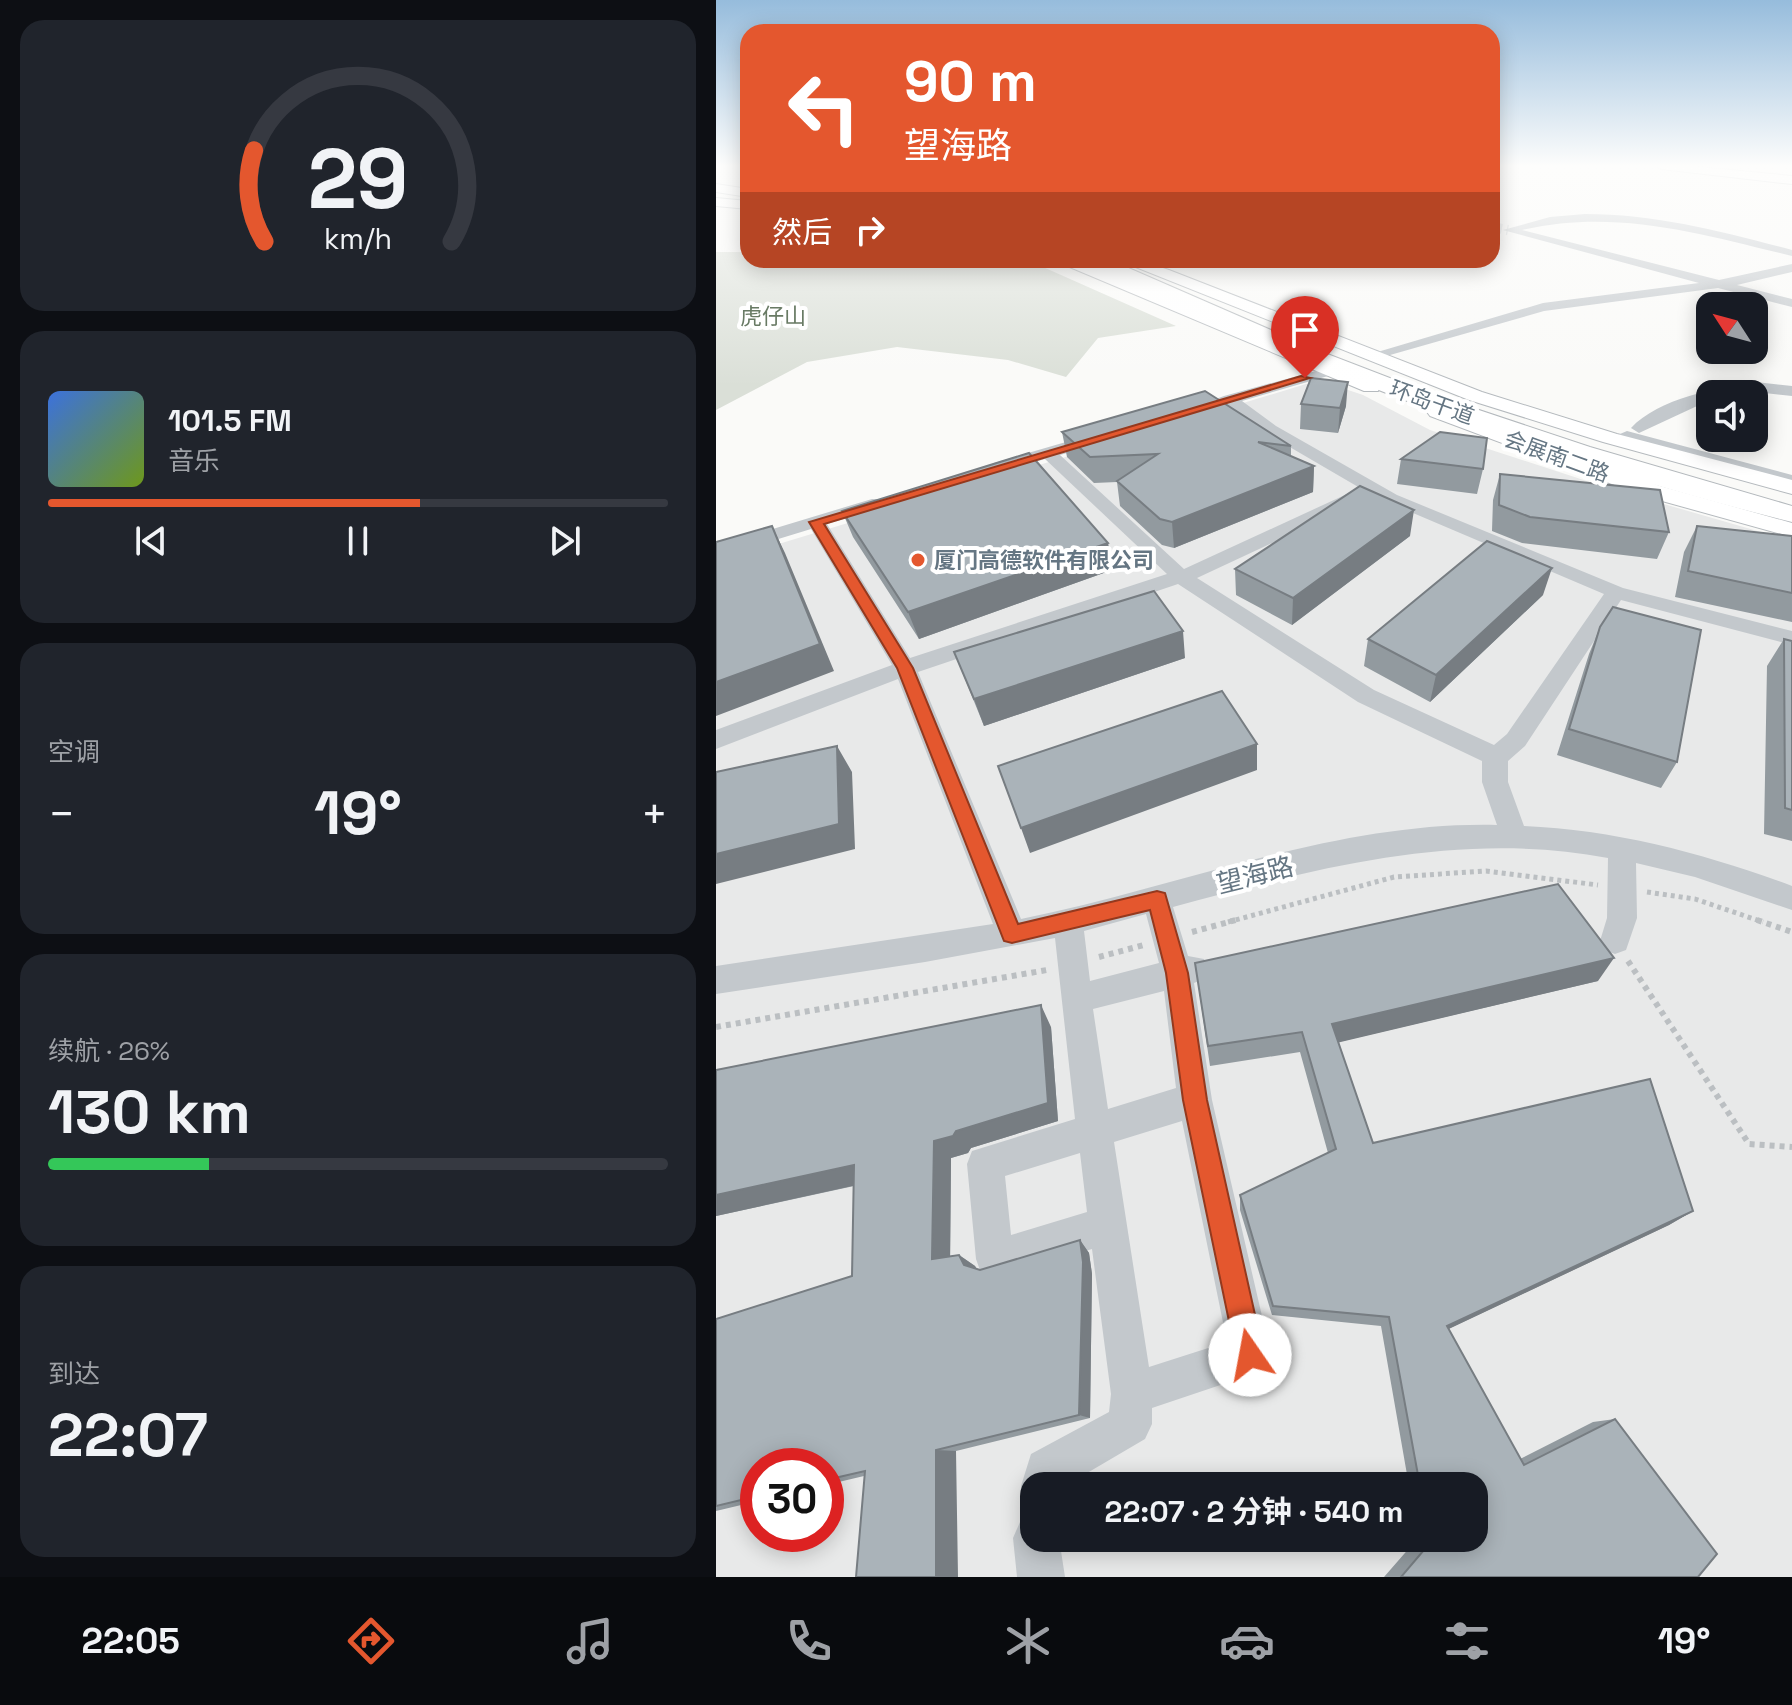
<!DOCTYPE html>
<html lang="zh">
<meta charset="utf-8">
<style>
body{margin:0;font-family:"Space Grotesk","Noto Sans SC",sans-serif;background:#20242c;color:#f1f3f6;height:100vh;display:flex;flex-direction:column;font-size:30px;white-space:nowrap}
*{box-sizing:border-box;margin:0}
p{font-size:26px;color:#9ea1a6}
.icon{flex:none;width:44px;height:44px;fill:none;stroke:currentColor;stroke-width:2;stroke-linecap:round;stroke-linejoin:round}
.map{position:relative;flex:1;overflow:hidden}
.sheet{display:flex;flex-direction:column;gap:20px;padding:20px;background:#0d0f14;width:716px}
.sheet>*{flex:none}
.banner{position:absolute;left:24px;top:24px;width:760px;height:244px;border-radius:24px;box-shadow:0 4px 20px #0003;background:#e4572e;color:#fff;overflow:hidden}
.needle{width:52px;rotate:306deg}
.buttons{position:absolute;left:980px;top:292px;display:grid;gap:16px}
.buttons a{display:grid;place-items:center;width:72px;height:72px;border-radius:16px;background:#171b24;box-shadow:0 4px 20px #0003;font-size:40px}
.speed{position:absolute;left:24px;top:1448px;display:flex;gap:16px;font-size:40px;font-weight:700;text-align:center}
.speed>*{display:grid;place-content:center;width:104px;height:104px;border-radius:50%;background:#171b24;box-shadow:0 4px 20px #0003;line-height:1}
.speed .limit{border:12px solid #d22;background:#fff;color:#111}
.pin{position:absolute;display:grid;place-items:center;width:68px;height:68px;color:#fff;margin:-82px -34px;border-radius:50% 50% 50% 0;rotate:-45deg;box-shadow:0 0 8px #0007}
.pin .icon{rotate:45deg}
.me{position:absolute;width:88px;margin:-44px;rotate:348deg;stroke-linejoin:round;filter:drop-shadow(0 0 6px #0008)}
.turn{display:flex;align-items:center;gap:28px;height:168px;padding:0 32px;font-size:36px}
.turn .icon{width:104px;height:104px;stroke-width:2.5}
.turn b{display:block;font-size:56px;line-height:68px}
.then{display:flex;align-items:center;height:76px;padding:0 32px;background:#0003;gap:16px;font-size:30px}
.big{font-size:60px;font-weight:700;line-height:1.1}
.sheet .widget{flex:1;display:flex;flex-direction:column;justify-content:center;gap:12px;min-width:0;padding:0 28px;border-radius:24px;background:#20242c}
.sheet .dial{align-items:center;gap:0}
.dial svg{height:208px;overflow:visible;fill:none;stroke:#363941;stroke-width:7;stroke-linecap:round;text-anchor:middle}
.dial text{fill:#f1f3f6;stroke:none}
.song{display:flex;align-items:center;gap:24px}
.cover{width:96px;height:96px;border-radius:12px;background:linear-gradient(135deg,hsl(220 70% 55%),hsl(80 70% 35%))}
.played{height:8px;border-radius:4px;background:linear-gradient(90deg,#e4572e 60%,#363941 60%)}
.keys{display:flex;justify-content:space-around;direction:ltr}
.heat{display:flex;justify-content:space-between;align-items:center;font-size:44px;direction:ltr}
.charge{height:12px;border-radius:6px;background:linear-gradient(90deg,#34c759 26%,#363941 0)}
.trip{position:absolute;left:304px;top:1472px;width:468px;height:80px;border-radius:24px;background:#171b24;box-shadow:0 4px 20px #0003;font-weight:700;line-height:80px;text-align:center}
.tabs{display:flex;height:128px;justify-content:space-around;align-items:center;background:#090b0e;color:#9ea1a6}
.tabs .icon{width:56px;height:56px}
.tabs .selected{color:#e4572e}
.tabs b{font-size:36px;color:#f1f3f6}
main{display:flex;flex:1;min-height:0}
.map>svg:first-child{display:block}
.built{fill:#e8e9e9;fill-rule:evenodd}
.green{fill:#dadfd7}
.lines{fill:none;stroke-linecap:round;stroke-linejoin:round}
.minor-tunnel{stroke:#d5d9db;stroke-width:10;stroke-dasharray:10 5;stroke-linecap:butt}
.major-casing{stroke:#b5babe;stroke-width:2}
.highway-casing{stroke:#b4b9bd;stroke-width:2}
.path-far1{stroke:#bbbfc2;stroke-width:5;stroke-dasharray:4 4;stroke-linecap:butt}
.path{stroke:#bbbfc2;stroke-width:6;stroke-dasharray:5 5;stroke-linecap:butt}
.minor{fill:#c3c8cc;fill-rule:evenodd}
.major{fill:#fff;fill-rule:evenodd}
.highway{fill:#fff;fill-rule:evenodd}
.wall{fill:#929a9f}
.shaded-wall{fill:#777d82}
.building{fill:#aab3b9;stroke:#777d82;stroke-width:2}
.route{fill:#e4572e;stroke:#94391e;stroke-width:2}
.poi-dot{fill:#e4572e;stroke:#fff;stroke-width:3}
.labels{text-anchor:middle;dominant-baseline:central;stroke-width:8;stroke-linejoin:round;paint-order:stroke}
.far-park-label{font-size:22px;fill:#687a64;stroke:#fff}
.far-street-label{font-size:22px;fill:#657683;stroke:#fff}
.far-poi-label{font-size:22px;font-weight:bold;fill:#657683;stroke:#fff;text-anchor:start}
.street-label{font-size:26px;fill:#657683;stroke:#fff}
</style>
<main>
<section class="sheet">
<div class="widget dial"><svg viewBox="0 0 100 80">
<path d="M14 69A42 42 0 1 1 86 69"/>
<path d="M14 69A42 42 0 0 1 10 34" stroke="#e4572e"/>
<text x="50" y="56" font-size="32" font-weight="700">29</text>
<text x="50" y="72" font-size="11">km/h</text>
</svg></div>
<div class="widget">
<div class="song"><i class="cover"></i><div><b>101.5 FM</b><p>音乐</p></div></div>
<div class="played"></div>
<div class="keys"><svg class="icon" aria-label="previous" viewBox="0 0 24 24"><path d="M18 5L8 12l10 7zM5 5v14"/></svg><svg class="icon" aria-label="pause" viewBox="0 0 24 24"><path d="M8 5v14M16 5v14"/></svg><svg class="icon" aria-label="next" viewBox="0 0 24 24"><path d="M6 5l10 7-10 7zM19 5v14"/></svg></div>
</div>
<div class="widget"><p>空调</p>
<div class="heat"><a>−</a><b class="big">19°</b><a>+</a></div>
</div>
<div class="widget"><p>续航 · 26%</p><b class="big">130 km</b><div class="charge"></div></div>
<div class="widget"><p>到达</p><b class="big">22:07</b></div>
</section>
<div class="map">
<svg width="1076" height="1577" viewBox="0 0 1076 1577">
<rect width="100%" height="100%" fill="#fafaf8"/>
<path class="built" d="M590 384 617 385 647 395 714 430 889 487 1076 541V1577H0V563ZM42 1466H110V1534H42ZM318 1486H758V1538H318Z"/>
<path class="green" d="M0 252H32V260H304L327 267 460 326 382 338 350 377 292 360 181 347 91 362 0 410Z"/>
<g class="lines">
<path class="minor-tunnel" d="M776 227 792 230"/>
<defs>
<path id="major" d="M940 166H973L1076 176V184L945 169Z
M0 198 32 201V209L0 206Z
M337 260H358L406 276 662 383 664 387 662 391H648Z
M402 260H423L453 270 766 392 901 434 1076 480V494L887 442 753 400Z
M721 406 944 486 1076 523V537L928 496 714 416 711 412Z"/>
<path id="highway" d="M0 184 32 189V197L0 192Z
M357 260H385L408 266 601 350 718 395 874 447 1076 506V522C922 484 769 433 622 374 534 339 451 289 360 264Z"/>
</defs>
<use href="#major" class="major-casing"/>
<use href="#highway" class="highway-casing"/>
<path class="path-far1" d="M931 892 979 899 1047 922
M512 922 678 877 770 871 882 885"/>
<path class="path" d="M1041 920 1076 932
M476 932 520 920
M383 957 428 945
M912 961 1033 1144 1076 1147
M0 1027 331 970"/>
<path class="minor" d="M869 214C941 214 1007 232 1076 250V256C985 234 900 208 806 230L1003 280 1076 264V272L1021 285 1076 299V307L1002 288 828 311 660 359H650L648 356 827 303 983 283 787 230 834 217Z
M614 367 621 371 619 374 526 401 560 426 681 495 907 588 1076 631V645L905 600 809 746 792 761V782L808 826C901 830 990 854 1076 886V910L979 877 920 863 921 918 910 950 899 954 888 950 884 941 891 918 892 858C743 830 601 868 457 907L472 956 488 959 492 969 488 979 478 983 496 1100 555 1355 549 1370 436 1408V1424L429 1439 349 1486H318V1505L311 1502 305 1486 315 1454 393 1412 395 1394 376 1249 279 1278 265 1273 260 1259 251 1164 256 1151 359 1119 339 938 209 962 0 994V966L277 924 182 679 0 749V730L176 665 95 529 0 558V546L156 499H168L171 503 168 507 111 524 194 658 451 574 329 459 284 472 278 471 275 467 278 463 374 435H386L388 439 386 443 344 455 468 569 644 488 548 432 512 405 472 417 464 412 508 396ZM657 496 888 594 791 734 778 745 658 690 481 578ZM462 584 642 702 766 761V782L781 825C619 821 461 888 305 919L202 672ZM430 914 443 963 374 981 368 931ZM448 991 460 1088 392 1109 377 1009ZM466 1121 511 1342 433 1367 398 1142ZM364 1153 371 1212 295 1235 289 1176Z
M1040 382 1076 386V396L1040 392 994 394V400L923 433 915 428C943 398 1001 388 1040 382Z
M911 431 1076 475V485L911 441 898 445 890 440Z
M318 1516V1538H343L349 1577H301L297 1538 304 1522Z"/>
<use href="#major" class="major"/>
<use href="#highway" class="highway"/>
</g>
<path class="wall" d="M489 391 575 446V456L598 466 597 492 458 548 446 545 404 506 401 482 378 483 351 457 346 432Z
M585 404 630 406 622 433 584 429Z
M685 459 767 469 761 494 681 484Z
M784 474 953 532 941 559 806 543 776 531 777 500Z
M126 511 392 543 396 570 203 639 137 537Z
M981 526 1076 536V622L959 597 968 552Z
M694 536 576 625 520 595 519 569Z
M827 595 714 702 648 666 652 639Z
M884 627 961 762 945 788 841 755 873 654Z
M1068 639 1076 641V841L1048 834 1051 666Z
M238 652 469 658 268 726Z
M479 963 882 981 622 1042 657 1143 977 1211 953 1225 732 1329 804 1459 877 1422 899 1419 982 1577H668L702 1538H758V1486H693L665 1326 556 1315 524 1210V1195L612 1153 584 1052 494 1066Z
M335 1027 342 1121 255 1148 252 1153 235 1158 234 1256 243 1255 259 1266 261 1269 264 1270 364 1240 373 1253 376 1274 374 1418 240 1451 148 1476 110 1485V1466H42V1501L0 1511V1319L136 1276 138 1186 0 1216V1070Z"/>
<path class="shaded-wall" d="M632 382 630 406 622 433 624 408Z
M598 466 597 492 458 548 456 522Z
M698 510 694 536 576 625 577 598Z
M56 526 69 553 118 671 0 716V682Z
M392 543 396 570 203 639 192 612Z
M836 568 827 595 714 702 720 675Z
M467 631 469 658 268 726 258 699Z
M541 744V770L314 853 305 828Z
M121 746 136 772 139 849 0 884V854Z
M898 958 882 981 612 1045 616 1024Z
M325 1005 335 1027 342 1121 255 1148 252 1153 235 1158 234 1271 216 1259 218 1141Z
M138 1165 159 1181 0 1216V1195Z
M977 1211 953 1225 720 1335 731 1326Z
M364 1240 373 1253 376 1274 374 1418 363 1415Z
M243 1255 259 1266 264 1276 248 1265Z
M220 1450 240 1451 242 1577H220Z"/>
<path class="building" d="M595 378 632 382 624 408 585 404Z
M489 391 575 446 542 442 598 466 456 522 444 519 401 481 442 454 374 457 346 432Z
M724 432 771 438 767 469 685 459Z
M313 453 392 543 192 612 126 511Z
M784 474 944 490 953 532 814 517 783 505Z
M644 486 698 510 577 598 519 569Z
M56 526 104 644 0 682V542Z
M981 526 1076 536V593L972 571Z
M771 541 836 568 720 675 652 639Z
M438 591 467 631 258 699 238 652Z
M897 607 985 630 961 762 853 729 884 627Z
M1068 639 1076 641V810L1069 808Z
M506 691 541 744 305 828 282 766Z
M121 746 123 824 0 854V772Z
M842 884 898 958 616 1024 657 1143 934 1079 977 1211 731 1326 808 1465 899 1419 1001 1554 982 1577H685L714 1543 713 1538H758V1486H704L673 1317 557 1306 524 1195 620 1149 586 1032 492 1046 479 963Z
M325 1005 332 1103 240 1131 237 1136 218 1141 216 1259 243 1255 248 1265 264 1270 364 1240 367 1262 363 1415 220 1450V1577H140L149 1471 110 1480V1466H42V1496L0 1506V1319L136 1276 138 1165 0 1195V1070Z"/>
<linearGradient id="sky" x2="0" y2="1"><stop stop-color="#96bcdc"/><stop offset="0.43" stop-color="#fdfdfc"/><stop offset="1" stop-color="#fdfdfc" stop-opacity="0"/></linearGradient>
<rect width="1076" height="386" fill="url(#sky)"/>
<path class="route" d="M585 376 594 378 108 524 197 668 302 924 441 891 449 893 472 973 491 1100 548 1355 544 1365 534 1370 524 1365 520 1355 467 1100 450 973 434 910 296 943 288 941 181 668 93 522Z"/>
<circle class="poi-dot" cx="202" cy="560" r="8"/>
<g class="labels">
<g class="far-park-label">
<text x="57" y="316">虎仔山</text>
</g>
<g class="far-street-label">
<text transform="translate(716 402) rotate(20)">环岛干道</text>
<text transform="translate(841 456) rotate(20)">会展南二路</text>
</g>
<g class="far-poi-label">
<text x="218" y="560">厦门高德软件有限公司</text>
</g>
<g class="street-label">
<text transform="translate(539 875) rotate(-14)">望海路</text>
</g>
</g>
</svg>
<div class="buttons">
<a><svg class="needle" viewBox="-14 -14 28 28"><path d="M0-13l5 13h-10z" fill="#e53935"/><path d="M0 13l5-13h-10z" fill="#9ea1a6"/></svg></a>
<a><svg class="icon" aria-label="sound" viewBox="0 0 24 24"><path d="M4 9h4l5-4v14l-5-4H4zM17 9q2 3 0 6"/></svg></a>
</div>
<div class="speed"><div class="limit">30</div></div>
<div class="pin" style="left:589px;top:378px;background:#d93025"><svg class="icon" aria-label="arrive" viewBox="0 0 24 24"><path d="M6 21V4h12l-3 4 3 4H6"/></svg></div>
<svg class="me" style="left:534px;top:1355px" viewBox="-20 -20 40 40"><circle r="19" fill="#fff"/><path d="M0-13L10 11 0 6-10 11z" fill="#e4572e"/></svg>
<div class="trip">22:07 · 2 分钟 · 540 m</div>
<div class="banner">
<div class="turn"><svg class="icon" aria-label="left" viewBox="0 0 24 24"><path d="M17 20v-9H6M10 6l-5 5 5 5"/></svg><div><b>90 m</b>望海路</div></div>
<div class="then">然后<svg class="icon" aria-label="right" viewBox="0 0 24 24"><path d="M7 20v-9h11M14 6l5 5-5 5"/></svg></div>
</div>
</div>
</main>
<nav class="tabs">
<b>22:05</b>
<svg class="icon selected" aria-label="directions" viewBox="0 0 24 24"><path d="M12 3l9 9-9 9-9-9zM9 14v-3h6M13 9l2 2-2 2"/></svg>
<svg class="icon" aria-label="music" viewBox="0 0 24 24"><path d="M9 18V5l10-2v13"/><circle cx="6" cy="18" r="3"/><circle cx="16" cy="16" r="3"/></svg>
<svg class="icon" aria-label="phone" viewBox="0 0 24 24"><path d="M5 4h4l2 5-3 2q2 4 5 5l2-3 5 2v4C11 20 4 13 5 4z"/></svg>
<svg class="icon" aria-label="climate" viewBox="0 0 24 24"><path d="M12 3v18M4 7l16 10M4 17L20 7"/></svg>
<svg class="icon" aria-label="car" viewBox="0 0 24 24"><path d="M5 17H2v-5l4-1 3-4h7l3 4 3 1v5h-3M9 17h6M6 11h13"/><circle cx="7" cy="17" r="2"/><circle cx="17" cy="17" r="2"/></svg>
<svg class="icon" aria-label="filters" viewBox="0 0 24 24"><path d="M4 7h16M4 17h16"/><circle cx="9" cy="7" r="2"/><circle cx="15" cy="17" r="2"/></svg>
<b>19°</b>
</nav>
